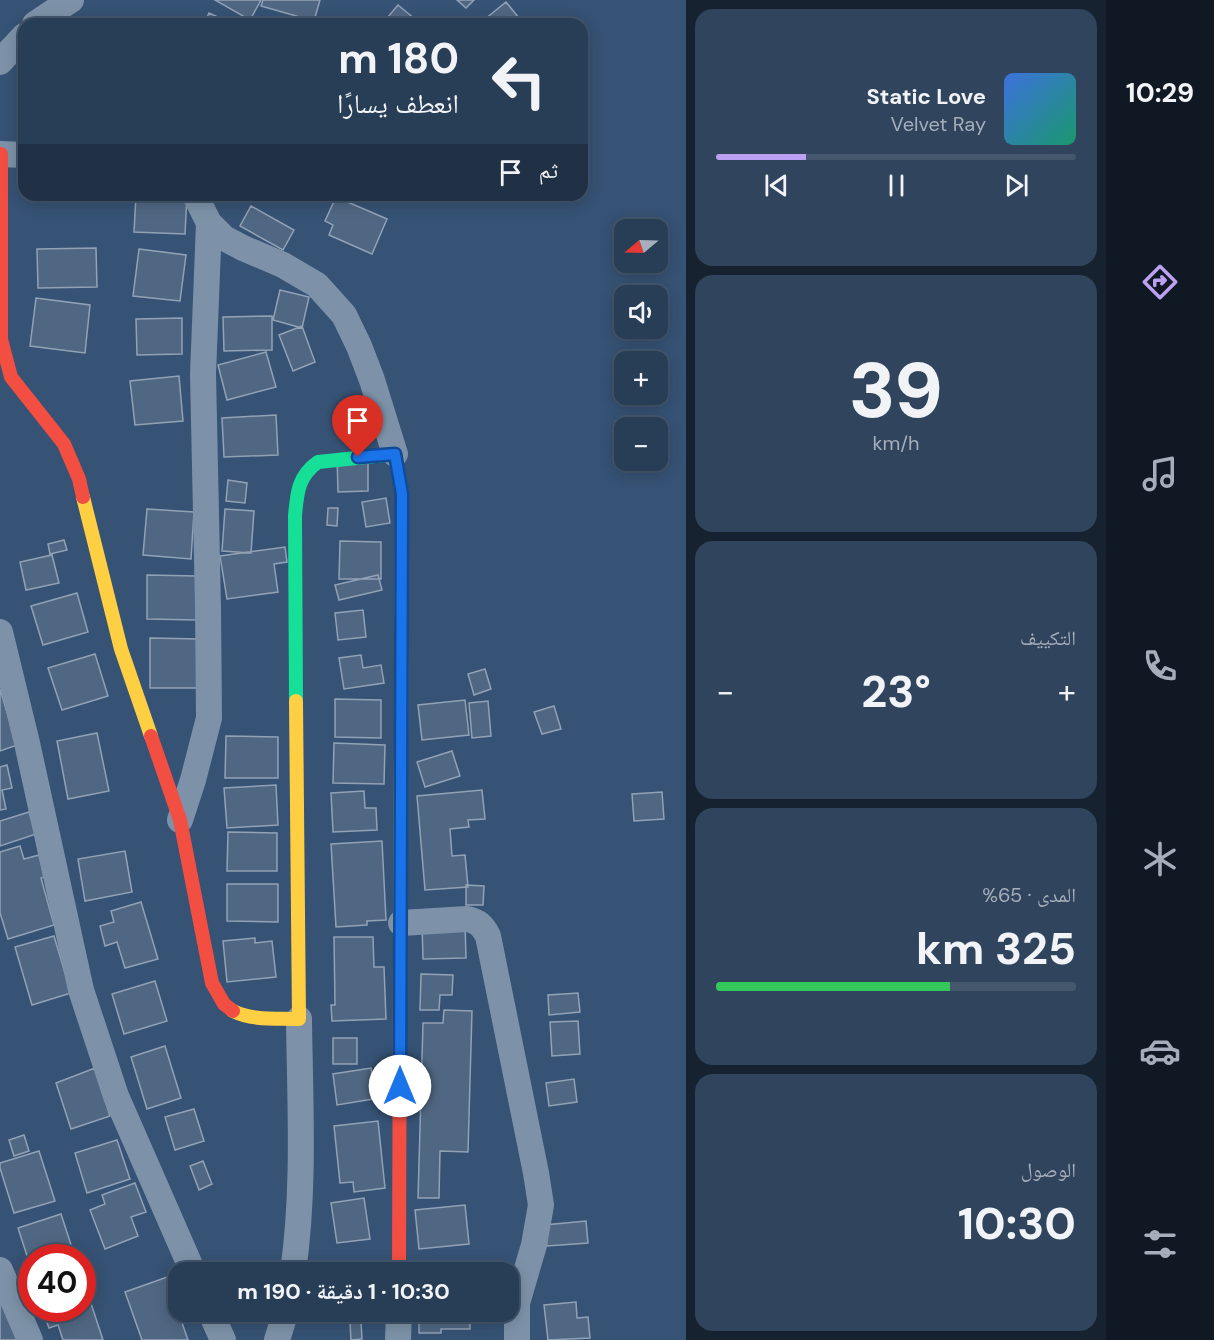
<!DOCTYPE html>
<html lang="ar">
<meta charset="utf-8">
<style>
body{margin:0;font-family:"DM Sans","Noto Naskh Arabic",sans-serif;background:#30455d;color:#f1f3f6;direction:rtl;height:100vh;display:flex;flex-direction:column;font-size:22px;white-space:nowrap}
*{box-sizing:border-box;margin:0}
p{font-size:20px;color:#a5aeba}
.icon{flex:none;width:33px;height:33px;fill:none;stroke:currentColor;stroke-width:2;stroke-linecap:round;stroke-linejoin:round}
.map{position:relative;flex:1;overflow:hidden;direction:ltr}
.details{display:flex;flex-direction:column;gap:9px;padding:9px;background:#162230;width:420px}
.details>*{flex:none}
.guide{position:absolute;left:18px;top:18px;width:570px;height:183px;border-radius:18px;box-shadow:0 3px 15px #0003,0 0 0 2px #44576d;direction:rtl;background:#283e57;color:#f1f3f6;overflow:hidden}
.needle{width:39px;rotate:251deg}
.fabs{position:absolute;left:614px;top:219px;display:grid;gap:12px}
.fabs a{display:grid;place-items:center;width:54px;height:54px;border-radius:12px;background:#283e57;box-shadow:0 3px 15px #0003,0 0 0 2px #44576d;font-size:30px}
.speed{position:absolute;left:18px;top:1244px;display:flex;gap:12px;font-size:30px;font-weight:700;text-align:center}
.speed>*{display:grid;place-content:center;width:78px;height:78px;border-radius:50%;background:#283e57;box-shadow:0 3px 15px #0003,0 0 0 2px #44576d;line-height:1}
.speed .limit{border:9px solid #d22;background:#fff;color:#111}
.pin{position:absolute;display:grid;place-items:center;width:51px;height:51px;color:#fff;margin:-62px -26px;border-radius:50% 50% 50% 0;rotate:-45deg;box-shadow:0 0 6px #0007}
.pin .icon{rotate:45deg}
.me{position:absolute;width:66px;margin:-33px;rotate:0deg;stroke-linejoin:round;filter:drop-shadow(0 0 4px #0008)}
.turn{display:flex;align-items:center;gap:21px;height:126px;padding:0 30px;font-size:27px}
.turn .icon{width:78px;height:78px;stroke-width:2.5}
.turn b{display:block;font-size:42px;line-height:51px}
.then{display:flex;align-items:center;height:57px;padding:0 30px;background:#0003;gap:12px;font-size:22px}
.big{font-size:45px;font-weight:700;line-height:1.1}
.details .card{flex:1;display:flex;flex-direction:column;justify-content:center;gap:9px;min-width:0;padding:0 21px;border-radius:18px;background:#30455d}
.details .dial{align-items:center;gap:0}
.dial b{font-size:78px;line-height:1}
.song{display:flex;align-items:center;gap:18px}
.cover{width:72px;height:72px;border-radius:9px;background:linear-gradient(135deg,hsl(220 70% 55%),hsl(160 70% 35%))}
.played{height:6px;border-radius:3px;background:linear-gradient(90deg,#bca0f2 25%,#44576d 25%)}
.keys{display:flex;justify-content:space-around;direction:ltr}
.heat{display:flex;justify-content:space-between;align-items:center;font-size:33px;direction:ltr}
.charge{height:9px;border-radius:4px;background:linear-gradient(90deg,#34c759 65%,#44576d 0)}
.trip{position:absolute;left:168px;top:1262px;width:351px;height:60px;border-radius:18px;background:#283e57;box-shadow:0 3px 15px #0003,0 0 0 2px #44576d;font-weight:700;line-height:60px;text-align:center;direction:rtl}
main{display:flex;flex:1;min-height:0}
.dock{display:flex;flex-direction:column;width:108px;justify-content:space-around;align-items:center;background:#101923;color:#a5aeba}
.dock .icon{width:42px;height:42px}
.dock .current{color:#bca0f2}
.dock b{font-size:27px;color:#f1f3f6}
.map>svg:first-child{display:block}
.building{fill:#506783;stroke:#92a2b6;stroke-width:1.5}
.lines{fill:none;stroke-linecap:round;stroke-linejoin:round}
.street{stroke:#7d92a8;stroke-width:26}
.fast{stroke:#16e098;stroke-width:14}
.slow{stroke:#ffcf43;stroke-width:14}
.jam{stroke:#f24e42;stroke-width:14}
.route-casing{stroke:#114b97;stroke-width:15}
.route{stroke:#1a73e8;stroke-width:10}
</style>
<main>
<nav class="dock">
<b>10:29</b>
<svg class="icon current" aria-label="directions" viewBox="0 0 24 24"><path d="M12 3l9 9-9 9-9-9zM9 14v-3h6M13 9l2 2-2 2"/></svg>
<svg class="icon" aria-label="music" viewBox="0 0 24 24"><path d="M9 18V5l10-2v13"/><circle cx="6" cy="18" r="3"/><circle cx="16" cy="16" r="3"/></svg>
<svg class="icon" aria-label="phone" viewBox="0 0 24 24"><path d="M5 4h4l2 5-3 2q2 4 5 5l2-3 5 2v4C11 20 4 13 5 4z"/></svg>
<svg class="icon" aria-label="climate" viewBox="0 0 24 24"><path d="M12 3v18M4 7l16 10M4 17L20 7"/></svg>
<svg class="icon" aria-label="car" viewBox="0 0 24 24"><path d="M5 17H2v-5l4-1 3-4h7l3 4 3 1v5h-3M9 17h6M6 11h13"/><circle cx="7" cy="17" r="2"/><circle cx="17" cy="17" r="2"/></svg>
<svg class="icon" aria-label="filters" viewBox="0 0 24 24"><path d="M4 7h16M4 17h16"/><circle cx="9" cy="7" r="2"/><circle cx="15" cy="17" r="2"/></svg>
</nav>
<section class="details">
<div class="card">
<div class="song"><i class="cover"></i><div><b>Static Love</b><p>Velvet Ray</p></div></div>
<div class="played"></div>
<div class="keys"><svg class="icon" aria-label="previous" viewBox="0 0 24 24"><path d="M18 5L8 12l10 7zM5 5v14"/></svg><svg class="icon" aria-label="pause" viewBox="0 0 24 24"><path d="M8 5v14M16 5v14"/></svg><svg class="icon" aria-label="next" viewBox="0 0 24 24"><path d="M6 5l10 7-10 7zM19 5v14"/></svg></div>
</div>
<div class="card dial"><b>39</b><p>km/h</p></div>
<div class="card"><p>التكييف</p>
<div class="heat"><a>−</a><b class="big">23°</b><a>+</a></div>
</div>
<div class="card"><p>المدى · 65%</p><b class="big">325 km</b><div class="charge"></div></div>
<div class="card"><p>الوصول</p><b class="big">10:30</b></div>
</section>
<div class="map">
<svg width="686" height="1340" viewBox="0 0 686 1340">
<rect width="100%" height="100%" fill="#365274"/>
<path class="building" d="M215 0H261L250 20Z
M263 0H320L314 21 261 6Z
M457 0H474L466 8Z
M506 2 524 24H481L480 23Z
M398 5 421 24H382Z
M209 13 233 24H204Z
M136 195H187L185 234 134 232Z
M336 197 387 219 372 254 329 235 333 225 325 221Z
M251 206 294 230 283 250 240 226Z
M96 248 97 287 38 288 37 249Z
M139 249 186 255 180 301 133 296Z
M280 290 309 297 302 328 273 320Z
M36 298 90 305 85 353 30 346Z
M272 316V350L224 351 223 317Z
M182 318V354L137 355 136 319Z
M302 326 315 362 293 371 279 335Z
M266 352 276 387 227 400 218 365Z
M179 376 183 421 135 425 130 381Z
M276 415 278 455 224 457 222 418Z
M368 454V491L338 492 337 455Z
M228 480 247 483 245 503 226 501Z
M386 498 390 523 366 527 362 502Z
M328 508H338L337 526 327 525Z
M147 509 194 512 191 559 143 555Z
M225 509 254 511 251 553 222 551Z
M64 540 67 550 50 554 48 544Z
M340 541 381 542V579H339Z
M285 547 287 562 274 564 278 592 227 599 220 556Z
M52 555 59 583 26 590 20 562Z
M147 575 197 576V620L147 619Z
M378 575 382 590 339 600 335 585Z
M77 593 88 632 43 645 31 606Z
M363 610 366 637 338 640 335 613Z
M150 638 200 639V688H150Z
M95 654 108 696 62 710 48 668Z
M361 655 363 668 381 665 384 683 344 689 339 658Z
M485 669 491 689 474 695 468 674Z
M0 689 17 745 0 751Z
M335 699 381 700V738L335 737Z
M465 700 469 735 422 740 418 705Z
M488 701 491 736 472 738 469 703Z
M554 706 561 729 542 734 534 712Z
M97 733 109 791 68 799 57 741Z
M226 736 278 737V778H225Z
M334 743 385 745 384 784 333 783Z
M452 751 460 776 425 787 417 762Z
M7 765 12 788 2 790 6 809 0 810V767Z
M276 785 278 825 227 828 224 788Z
M482 790 485 819 468 820 469 827 450 829 452 856 465 855 468 887 425 890 417 796Z
M364 791 365 808H376L377 830 333 832 331 793Z
M662 792 664 819 634 821 632 794Z
M29 812 36 834 0 846V821Z
M228 832 277 833V871H227Z
M382 841 386 920 367 921V925L336 927 331 844Z
M20 846 24 859 39 855 45 877 41 878 54 925 8 939 0 913V852Z
M125 851 132 892 85 901 78 859Z
M227 884H278V922L227 921Z
M466 885 484 886 483 905H466Z
M141 902 158 959 125 968 117 942 105 946 100 926 114 922 111 911Z
M465 923 466 958 423 959 422 924Z
M54 936 71 993 32 1005 15 947Z
M334 937H373L374 967H384L386 1019 332 1021 331 1005H335Z
M255 938V943L272 941 276 977 227 982 223 941Z
M421 974 453 975 452 995H440L439 1010H420Z
M155 981 167 1021 124 1034 112 994Z
M578 993 580 1012 549 1015 548 995Z
M444 1010 472 1011 468 1152 440 1151 439 1198H418L423 1023H443Z
M578 1021 580 1054 552 1056 550 1022Z
M333 1038H357V1064H333Z
M165 1046 181 1098 147 1109 131 1057Z
M95 1068 110 1116 71 1129 56 1083Z
M371 1068 375 1088H372L373 1099 337 1105 333 1074Z
M574 1079 577 1102 549 1106 546 1083Z
M194 1109 204 1141 175 1150 165 1117Z
M378 1121 385 1188 354 1192 353 1182 340 1183 334 1126Z
M24 1135 29 1151 14 1156 9 1140Z
M117 1140 130 1179 87 1193 75 1153Z
M39 1151 55 1201 14 1213 0 1168V1163Z
M203 1161 212 1184 199 1190 190 1166Z
M135 1183 146 1212 131 1217 138 1236 105 1249 90 1210 105 1204 102 1195Z
M364 1198 370 1239 337 1243 331 1203Z
M465 1205 469 1244 419 1249 415 1210Z
M61 1214 75 1257H32V1271L18 1228Z
M586 1221 588 1243 547 1246 544 1225Z
M173 1275 178 1291V1311L186 1312 179 1314 188 1340H142L125 1292Z
M82 1276 103 1340H63L58 1325 49 1328 42 1308H82Z
M0 1298 18 1340H0Z
M576 1302 577 1318 588 1317 590 1338 548 1340 544 1305Z
M419 1311H485V1314H470V1329H441V1333H419Z
M361 1322 362 1339 351 1340 350 1323Z"/>
<g class="lines">
<path class="street" d="M35 24 71 0
M0 62 24 36
M0 154 24 155
M195 195 209 223 224 238 243 248 283 265 317 285 344 315 359 346 372 380 395 454
M0 632 27 743 81 990 116 1096 193 1272
M180 820 193 780 209 718 208 607 203 374 209 223
M401 923 467 919C478 921 483 926 488 936L536 1173 541 1205 534 1245 517 1303V1340
M0 1270 30 1340
M293 1272C305 1188 300 1103 299 1019
M210 1311 223 1340
M277 1340 286 1311
M398 1340 399 1311"/>
<path class="fast" d="M296 701 295 516C297 493 298 476 318 462L395 454 402 494V527"/>
<path class="slow" d="M83 497 121 649 151 736
M400 955 402 527
M233 1011C253 1021 277 1018 299 1019L296 701"/>
<path class="jam" d="M1 154V339L11 377 64 444 79 479 83 497
M151 736 180 820 212 983 224 1004 233 1011
M399 1272 400 955"/>
</g>
<g class="lines">
<defs>
<path id="route" d="M358 457 395 454 402 494 400 1086"/>
</defs>
<use href="#route" class="route-casing"/>
<use href="#route" class="route"/>
</g>
</svg>
<div class="fabs">
<a><svg class="needle" viewBox="-14 -14 28 28"><path d="M0-13l5 13h-10z" fill="#e53935"/><path d="M0 13l5-13h-10z" fill="#a5aeba"/></svg></a>
<a><svg class="icon" aria-label="sound" viewBox="0 0 24 24"><path d="M4 9h4l5-4v14l-5-4H4zM17 9q2 3 0 6"/></svg></a>
<a>+</a>
<a>−</a>
</div>
<div class="speed"><div class="limit">40</div></div>
<div class="pin" style="left:358px;top:457px;background:#d93025"><svg class="icon" aria-label="arrive" viewBox="0 0 24 24"><path d="M6 21V4h12l-3 4 3 4H6"/></svg></div>
<svg class="me" style="left:400px;top:1086px" viewBox="-20 -20 40 40"><circle r="19" fill="#fff"/><path d="M0-13L10 11 0 6-10 11z" fill="#1a73e8"/></svg>
<div class="trip">10:30 · 1 دقيقة · 190 m</div>
<div class="guide">
<div class="turn"><svg class="icon" aria-label="left" viewBox="0 0 24 24"><path d="M17 20v-9H6M10 6l-5 5 5 5"/></svg><div><b>180 m</b>انعطف يسارًا</div></div>
<div class="then">ثم<svg class="icon" aria-label="arrive" viewBox="0 0 24 24"><path d="M6 21V4h12l-3 4 3 4H6"/></svg></div>
</div>
</div>
</main>
